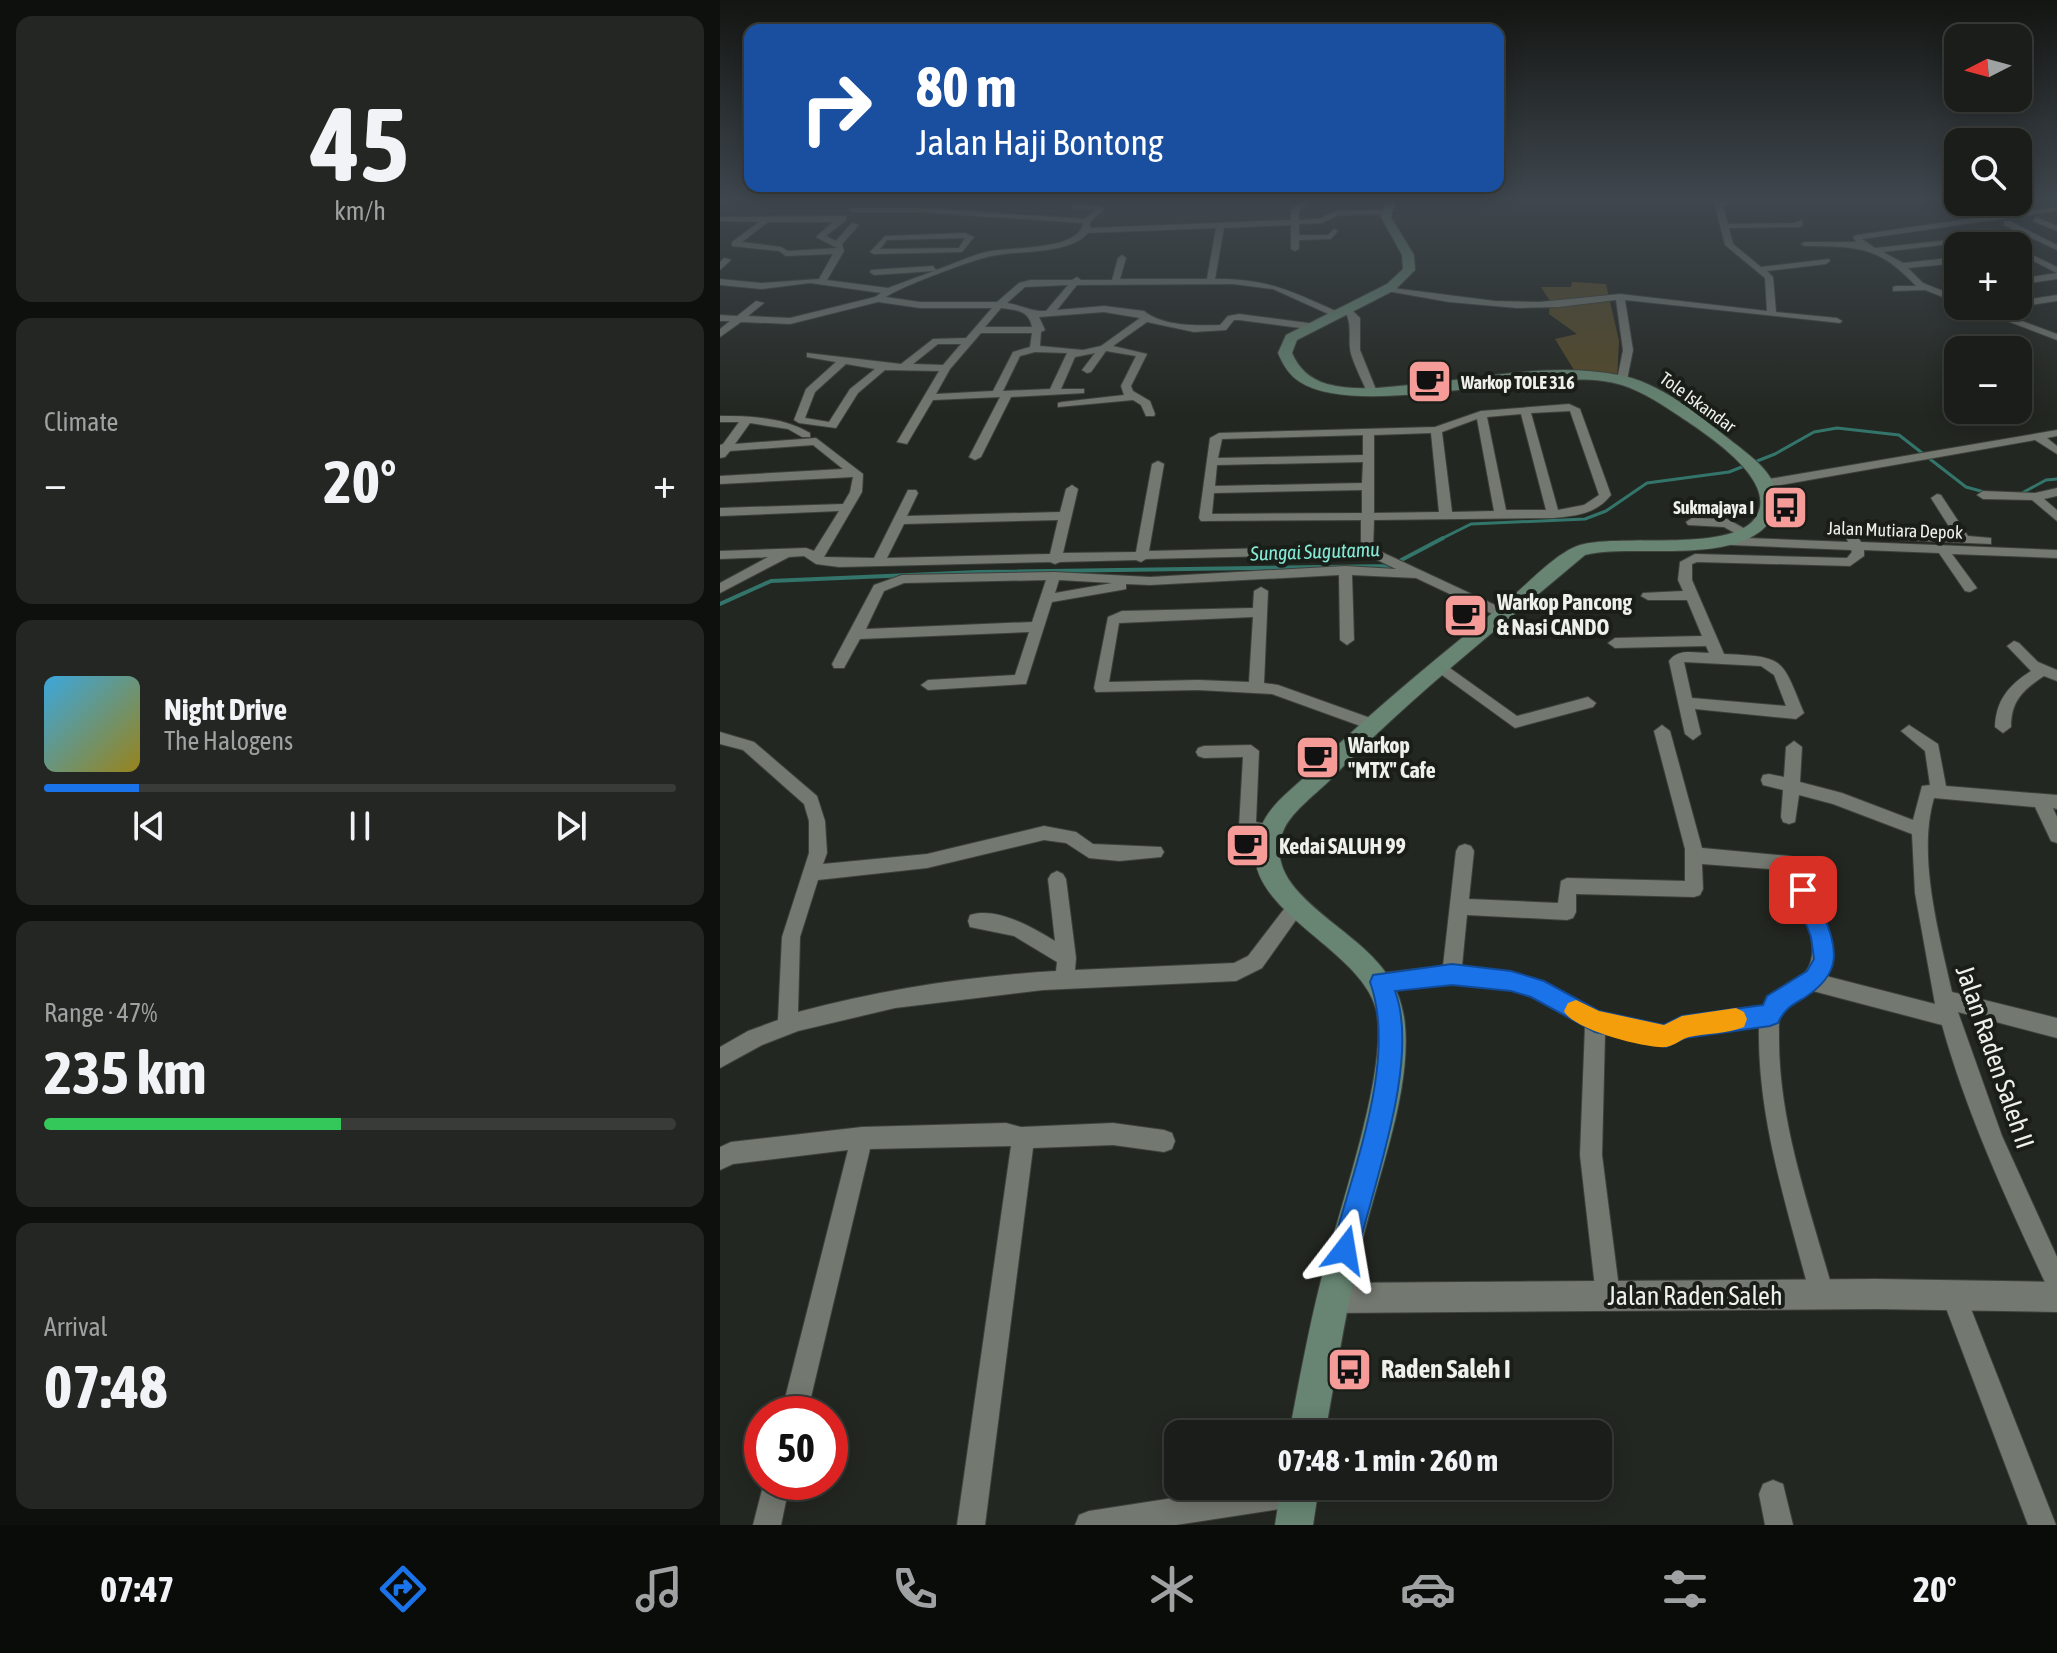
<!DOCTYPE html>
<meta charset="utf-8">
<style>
body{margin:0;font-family:"Asap Condensed",sans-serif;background:#232622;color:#f1f3f6;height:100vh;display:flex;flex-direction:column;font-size:30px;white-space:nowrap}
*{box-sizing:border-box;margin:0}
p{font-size:26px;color:#9fa2a2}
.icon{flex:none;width:44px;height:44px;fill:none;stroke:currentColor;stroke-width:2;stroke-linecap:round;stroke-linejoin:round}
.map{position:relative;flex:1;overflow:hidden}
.drawer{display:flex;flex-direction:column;gap:16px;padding:16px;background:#0e100e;width:720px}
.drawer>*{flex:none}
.banner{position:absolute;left:24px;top:24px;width:760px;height:168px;border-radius:16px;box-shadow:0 4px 20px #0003,0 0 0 2px #383b38;background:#1a4fa0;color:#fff;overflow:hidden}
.needle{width:52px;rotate:264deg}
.fabs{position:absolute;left:1224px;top:24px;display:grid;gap:16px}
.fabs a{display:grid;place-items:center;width:88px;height:88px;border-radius:16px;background:#1a1d19;box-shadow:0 4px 20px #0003,0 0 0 2px #383b38;font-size:40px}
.speed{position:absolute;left:24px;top:1396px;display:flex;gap:16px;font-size:40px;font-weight:700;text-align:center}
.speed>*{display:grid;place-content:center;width:104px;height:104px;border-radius:50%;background:#1a1d19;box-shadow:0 4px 20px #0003,0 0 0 2px #383b38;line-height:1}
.speed .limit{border:12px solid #d22;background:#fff;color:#111}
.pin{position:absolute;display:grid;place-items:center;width:68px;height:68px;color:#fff;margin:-34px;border-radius:16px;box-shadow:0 4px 12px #0006}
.me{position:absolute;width:88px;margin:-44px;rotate:14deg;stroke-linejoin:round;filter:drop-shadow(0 0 6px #0008)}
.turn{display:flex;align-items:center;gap:28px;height:168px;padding:0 40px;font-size:36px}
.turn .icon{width:104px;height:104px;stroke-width:2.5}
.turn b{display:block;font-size:56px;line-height:68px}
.big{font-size:60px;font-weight:700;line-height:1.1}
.drawer .widget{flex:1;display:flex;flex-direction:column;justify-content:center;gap:12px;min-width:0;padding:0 28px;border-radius:16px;background:#232622}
.drawer .dial{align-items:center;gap:0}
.dial b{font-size:104px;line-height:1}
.song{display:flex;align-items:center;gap:24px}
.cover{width:96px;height:96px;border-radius:12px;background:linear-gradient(135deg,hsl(200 70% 55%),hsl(50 70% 35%))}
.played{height:8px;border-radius:4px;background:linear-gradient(90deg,#1a73e8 15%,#383b38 15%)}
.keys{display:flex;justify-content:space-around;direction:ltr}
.heat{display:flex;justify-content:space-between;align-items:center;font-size:44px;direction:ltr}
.charge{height:12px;border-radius:6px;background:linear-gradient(90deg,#34c759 47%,#383b38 0)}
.trip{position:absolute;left:444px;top:1420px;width:448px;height:80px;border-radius:16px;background:#1a1d19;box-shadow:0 4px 20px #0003,0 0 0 2px #383b38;font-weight:700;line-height:80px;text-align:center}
.tabs{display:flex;height:128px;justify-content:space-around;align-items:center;background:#0a0c0a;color:#9fa2a2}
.tabs .icon{width:56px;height:56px}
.tabs .selected{color:#1a73e8}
.tabs b{font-size:36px;color:#f1f3f6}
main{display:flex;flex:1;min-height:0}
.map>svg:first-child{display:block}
.green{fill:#564a28}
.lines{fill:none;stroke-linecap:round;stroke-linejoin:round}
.stream-far1{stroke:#33756a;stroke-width:3}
.stream{stroke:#33756a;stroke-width:4}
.minor-casing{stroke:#3e413c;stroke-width:2}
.tertiary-casing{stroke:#3e413c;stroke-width:2}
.secondary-casing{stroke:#3e413c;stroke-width:2}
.minor{fill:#737870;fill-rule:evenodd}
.tertiary{fill:#737870;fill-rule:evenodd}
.secondary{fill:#678572;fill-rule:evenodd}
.route{fill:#1a73e8;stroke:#114b97;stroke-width:2}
.slow{fill:#f59e0b}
.labels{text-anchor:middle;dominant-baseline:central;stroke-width:8;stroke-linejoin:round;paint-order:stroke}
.far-poi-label{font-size:18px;font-weight:bold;fill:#edf0eb;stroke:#1a1e18;text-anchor:start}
.far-street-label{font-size:18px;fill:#edf0eb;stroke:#1a1e18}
.far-water-label{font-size:20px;font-style:italic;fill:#84ead7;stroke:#1a1e18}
.poi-label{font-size:22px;font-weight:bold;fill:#edf0eb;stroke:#1a1e18;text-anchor:start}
.near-street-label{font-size:26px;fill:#edf0eb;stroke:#1a1e18}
.near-poi-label{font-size:26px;font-weight:bold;fill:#edf0eb;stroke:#1a1e18;text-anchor:start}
</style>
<main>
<section class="drawer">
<div class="widget dial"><b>45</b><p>km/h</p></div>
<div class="widget"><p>Climate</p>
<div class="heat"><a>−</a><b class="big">20°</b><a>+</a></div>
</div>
<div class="widget">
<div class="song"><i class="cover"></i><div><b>Night Drive</b><p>The Halogens</p></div></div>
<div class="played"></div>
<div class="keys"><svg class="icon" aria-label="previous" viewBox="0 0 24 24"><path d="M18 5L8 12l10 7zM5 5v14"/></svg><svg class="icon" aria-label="pause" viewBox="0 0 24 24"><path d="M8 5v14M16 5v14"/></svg><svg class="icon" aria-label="next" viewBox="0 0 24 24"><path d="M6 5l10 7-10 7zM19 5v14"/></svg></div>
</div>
<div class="widget"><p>Range · 47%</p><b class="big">235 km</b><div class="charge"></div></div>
<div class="widget"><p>Arrival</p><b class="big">07:48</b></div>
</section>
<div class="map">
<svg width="1337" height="1525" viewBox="0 0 1337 1525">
<rect width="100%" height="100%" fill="#232721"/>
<path class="green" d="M852 282 886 284 899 341 897 381 854 370 835 339 857 334 829 314 830 301 821 287H851Z"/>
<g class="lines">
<path class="stream-far1" d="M1302 493 1326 480 1337 479
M719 540 751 524 865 519 886 511 927 483 1009 472 1055 454 1094 432 1117 428 1179 435 1246 487 1268 493"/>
<path class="stream" d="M0 604 51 581 259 572 670 566 723 538"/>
<defs>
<path id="minor" d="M355 201 385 208 370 222V228L571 220V210L582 201H591L579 211V220L600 219 616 211 665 210 669 212 665 214 618 215 602 223 579 224V235H608L614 229 618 231 611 239 579 240V249L575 251 571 249V225L504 228 495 279C547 278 573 292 618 312V316L615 317 553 289 513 284 357 285 337 310 384 306 424 311C442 326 475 326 500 325L508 316 519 314 588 323 593 326 588 329 519 320H514L506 330 474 332 427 322 393 346 427 354 411 386 413 391 430 401 435 414 434 416H426L421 405 413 400 338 407V403L342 402 404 395 401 386 416 356 386 351 371 372 367 373 362 370 375 353 355 357 341 389H364V393L291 397 261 457 255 460 249 457 280 397 213 400 187 444 177 442 219 371 165 370 138 393 116 428 79 423 74 420 86 389 116 362 87 357V353L181 364 213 339 246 338 272 308H200L158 302 70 324 21 322 0 337V329L10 321H0V315L17 316 36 301 44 303 28 316 70 318 155 297 161 293 90 283 41 289 0 285V279L41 283 99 279 113 254 66 256 59 251 12 246V242L39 222 0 221V217L126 216V220L106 236 116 241 132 223 139 225 122 244 124 251 107 280 168 288 214 271 154 275 150 272 151 270 213 266 216 270C234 264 253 254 271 251 293 247 360 250 363 223L199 212H132L129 208H199L365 219 375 210 352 208ZM48 222H113L96 237 117 248 68 251 61 247 22 242ZM496 228 487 279H400L406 258 402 255 398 258 392 280H361L357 277 352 280H310L299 283 277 302H200L166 297C180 287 254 259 272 256 299 250 349 255 368 233ZM348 285 326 311C312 312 301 305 287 303L305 287ZM281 308C296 310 309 310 312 327H265ZM384 312 420 318 381 346 363 350 320 346 321 332 325 330 319 317ZM261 333H312L310 347 293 352 273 391 216 394 230 369ZM218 344H241L223 365 193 364ZM315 352 347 353 330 389 283 391 300 356ZM126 364 155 369 130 389 109 422 85 418 95 392Z
M994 201H1022L1003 206 1008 224 1075 223 1082 220 1083 225 1079 227 1009 228 1013 244 1041 267 1109 259 1110 261 1106 264 1047 271 1053 277 1056 312 1117 318 1122 321 1120 323 905 300 913 350 907 380 902 383 897 380 903 350 896 300 839 307 797 308 729 302 661 290 665 287 775 301 819 302 900 294 1047 311 1045 278 1005 245Z
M1239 202H1249L1277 215 1337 207V211L1142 239 1155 248 1265 236 1260 232 1264 230 1294 244 1295 246H1285L1272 239 1163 252 1183 263 1238 257V263L1188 268 1203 283 1238 297V303L1205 290 1173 291V287L1176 286H1196C1158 245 1137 247 1085 246L1081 244 1085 242H1136L1133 237 1137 235 1268 216Z
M1316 217 1337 226V231L1313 221Z
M1284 221H1290L1337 245V250L1284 225Z
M245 233 254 237 242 252 154 254 150 252 165 236ZM245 238 239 248 160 249 167 240Z
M1298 248 1337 267V273L1298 253Z
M4 258 11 260 0 270V262Z
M1337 273V279L1298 285V279Z
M1337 295V301L1298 307 1295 306H1298V301Z
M628 306 640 318V350L657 392 656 394 647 392C642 380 635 367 631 354 627 338 634 323 623 309Z
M1248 306H1261L1337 334V340Z
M849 404 860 409 891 495C876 514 856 516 833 518L654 520 653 548 788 611 790 614 788 617 783 619 696 578 632 575 634 640 627 645 620 640 619 575 430 585 406 584V589L401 590 332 602 306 684 208 690 201 685 208 680 295 675 309 632 140 639 124 668H114L112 664 154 585 182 575 334 572 430 577 625 566 676 569 645 554 426 559 421 562 416 560 340 562 335 564 330 562 119 567 96 564 84 556 69 557 0 593V583L48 557 0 559V551L86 548 94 551 119 511 0 516V508L123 504 130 492 133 477 0 484V476L123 469 93 445 10 451 5 457 0 458V445L3 444 19 422H0V416C31 416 63 417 90 433V437H82L68 429 30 423 15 444 96 438 143 474 142 492 104 557 154 558 188 490H196L198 493 187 516 340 512 346 489 352 485 358 489 343 553 416 552 432 464 438 461 444 464 429 551 641 546V520L481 521 479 518 490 438 499 433 715 427 761 411ZM850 411 879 495 864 505 838 510 811 413ZM801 414 826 510H786L767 417ZM757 419 774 511 732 512 722 432ZM711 433 719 512 654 513V435ZM643 435V455L498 458 502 439ZM643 462 642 483 495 486 497 465ZM642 490V513L492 514 494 493ZM338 520 330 554 167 558 184 524ZM326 580 312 622 146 629 164 591 184 583ZM339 580 392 583 335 593Z
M1337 430V436L1327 438 1337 446V454L1315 440 1049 487 1043 483 1049 479Z
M1337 488V496L1324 499 1337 510V521L1312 500 1263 499 1257 495 1263 491 1315 493Z
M1217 494 1221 495 1248 536 1271 538V544L1179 540 1177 537 1183 533 1235 536 1211 498Z
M972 518 1007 519 1029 531 1031 534 1026 538 1128 542 1126 537 1132 533 1136 534 1141 542 1337 550V558L1232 554 1257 588 1250 592 1245 591 1219 553 1144 550V556L1130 566 977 562 972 564V580L1004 654C1065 657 1061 657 1084 713L1076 719 975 709 981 734 973 740 965 734 949 661C958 648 974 653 989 653L986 646 895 648 888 643 895 638 982 636 967 600H928L921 596 923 593 963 591 958 580 960 562 975 554 1127 558 1132 552 1131 550 1011 545 1005 541 1007 538H1024L1004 527 968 525 966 522ZM964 662 1041 666 1054 675 1066 706 972 698Z
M541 587 548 591 544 683 558 685 656 720 659 724 656 728H646L552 694 478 690 376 692 374 688 388 617 402 611 533 608 534 591ZM533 617 529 682 478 680 389 682 399 623Z
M1294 641 1299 643 1318 662 1337 670V681L1324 676C1303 690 1291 701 1291 727L1283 733 1275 727C1276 700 1289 685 1311 671L1287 646Z
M720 661 797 716 868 697 876 703 873 707 795 728 715 670 713 666 715 662Z
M942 725 950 731 982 848 1069 856 1075 858 1082 866C1099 898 1119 942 1106 976L1215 1004 1195 893 1192 834 1113 804 1079 795 1075 822 1069 824 1063 822 1061 817 1063 790 1043 785 1041 780 1043 775 1049 774 1064 777 1066 747 1074 741 1082 747 1080 782 1122 793 1193 820 1202 786 1210 785 1205 751 1181 731 1189 725 1218 744 1226 786 1337 795V809L1333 808 1337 817V843L1331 841 1315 807 1214 798C1197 856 1219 934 1232 992L1337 1018V1038L1238 1012 1282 1136 1337 1257V1295L1329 1291C1289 1205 1248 1118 1222 1025L1093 991C1083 996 1068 1001 1062 1011 1058 1017 1059 1027 1059 1035 1058 1124 1091 1210 1114 1295L1111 1304 1102 1307 1093 1304 1090 1295C1067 1207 1037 1118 1039 1026L965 1036 946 1046 885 1033 882 1155 900 1296 897 1305 888 1308 879 1305 876 1296 860 1155 865 1026C847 1016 829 1003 810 995 762 977 710 985 661 991L654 988 651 982 654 976 661 973 723 966 736 851 739 846 745 844 751 846 754 851 749 899 838 903 841 881 847 878 965 881V849L934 731ZM982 864 1065 870 1071 879C1081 905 1110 960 1077 979 1064 987 1050 990 1044 1006L962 1017 945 1026 878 1012 816 979 791 972 742 966 747 915 847 920 853 918 856 912V894L974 897 980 895 983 889Z
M0 732 34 742 97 796 105 821 107 853 103 864 207 854 324 826 356 832 373 844 441 847 444 852 441 857 399 861 369 858 346 843 324 840 207 868 98 880 80 937 78 1012C163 989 249 976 336 971L337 962 294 936 250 927 248 921 250 915C276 906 314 928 335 941L328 879 331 874 337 871 343 874 346 879 356 958 355 970 514 963 528 956 571 900 577 898 583 900 586 906 542 968 516 981 323 990 175 1008 78 1031 42 1045 0 1068V1047L28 1031 58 1020 62 937 89 853V821L84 804 67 789 23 750 0 744Z
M531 745 539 751 536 822 556 826 559 831 556 836 550 838 521 832 519 827 523 757 484 758 478 756 476 752 478 748 484 746Z
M286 1123 301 1127 393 1123 444 1130 452 1133 455 1141 452 1149 444 1152 393 1145 313 1148 265 1525H237L291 1146 150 1149 87 1414H61L128 1150 13 1164 0 1170V1147L11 1142 142 1127Z
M1233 1283 1242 1286 1336 1525H1308L1221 1295 1224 1286Z
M1053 1480 1063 1484 1073 1525H1045L1039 1494 1043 1484Z
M44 1482H70L61 1525H33Z
M531 1486H590L593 1492 589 1502 579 1506 456 1525H355L359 1515 369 1511Z"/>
<path id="tertiary" d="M1156 1279 1337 1282V1312L1156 1309 612 1313 601 1309 597 1298 601 1287 612 1283Z"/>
<path id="secondary" d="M666 201H676L671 217 694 255 695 270 675 290 577 340 572 353C579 369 590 379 607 384 636 392 669 387 698 384 764 378 833 362 899 375 939 382 977 414 1009 439 1030 456 1059 474 1058 504 1041 572 917 542 865 555 779 628 689 698 611 779 597 793 574 810 565 827 554 849 560 870 575 888 615 935 679 954 685 1025 691 1091 659 1173 643 1238 627 1303 617 1368 605 1434H569C579 1382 588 1331 601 1280 617 1216 670 1067 656 1009 638 940 494 903 546 817 556 800 577 785 591 771 653 709 720 656 787 601 808 584 835 553 860 545 902 533 1017 554 1037 515 1058 477 977 428 950 410 929 396 908 384 883 381 805 371 638 419 580 382 569 375 563 365 558 353L566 335 667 284 683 269 682 255 661 217Z
M561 1486H599L593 1525H555Z"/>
</defs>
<use href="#minor" class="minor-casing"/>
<use href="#tertiary" class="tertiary-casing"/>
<use href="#secondary" class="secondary-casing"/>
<use href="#minor" class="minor"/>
<use href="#tertiary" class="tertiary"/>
<use href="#secondary" class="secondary"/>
</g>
<linearGradient id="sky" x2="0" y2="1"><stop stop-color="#131512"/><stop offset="0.48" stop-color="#3f474e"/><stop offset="1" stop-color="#3f474e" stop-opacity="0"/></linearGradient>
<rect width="1337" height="415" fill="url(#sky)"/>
<path class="route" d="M1083 881C1095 885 1097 900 1102 911 1118 950 1123 973 1084 998 1072 1005 1064 1009 1058 1023L1050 1026 965 1038 946 1047 875 1032 811 997 791 991 732 985 675 991C700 1058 655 1180 638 1250L634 1259 625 1263 616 1259 612 1250C632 1171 678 1060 650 982L653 975 732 964 791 971 824 981 879 1011 944 1025 962 1016 1043 1005 1047 996 1087 971 1094 959 1091 937 1073 890Z"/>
<path class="slow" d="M856 1000 879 1011 944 1025 962 1016 1016 1008 1024 1012 1027 1019 1024 1027C1006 1034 987 1033 969 1037 961 1039 954 1046 946 1047 926 1049 852 1029 844 1011L848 1003Z"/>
<defs>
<symbol id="cafe-square" viewBox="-11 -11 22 22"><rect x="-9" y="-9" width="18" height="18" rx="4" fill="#f59b98" stroke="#1a1e18"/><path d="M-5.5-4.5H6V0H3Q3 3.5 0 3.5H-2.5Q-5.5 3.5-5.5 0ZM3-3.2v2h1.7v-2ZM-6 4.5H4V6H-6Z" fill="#111"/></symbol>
<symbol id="bus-square" viewBox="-11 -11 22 22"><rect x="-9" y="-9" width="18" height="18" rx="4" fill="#f59b98" stroke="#1a1e18"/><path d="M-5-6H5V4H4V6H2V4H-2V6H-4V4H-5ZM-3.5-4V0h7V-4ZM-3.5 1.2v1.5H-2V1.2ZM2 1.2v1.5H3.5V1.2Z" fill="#111"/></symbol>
</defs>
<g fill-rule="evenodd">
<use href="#cafe-square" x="684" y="356" width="51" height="51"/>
<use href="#bus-square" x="1040" y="482" width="51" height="51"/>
<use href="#cafe-square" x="720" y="590" width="51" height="51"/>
<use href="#cafe-square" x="572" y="732" width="51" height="51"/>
<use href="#cafe-square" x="502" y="820" width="51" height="51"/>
<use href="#bus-square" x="604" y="1344" width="51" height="51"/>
</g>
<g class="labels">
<g class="far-poi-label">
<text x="741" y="382">Warkop TOLE 316</text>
<text x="1034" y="507" text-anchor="end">Sukmajaya I</text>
</g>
<g class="far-street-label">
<text transform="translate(978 402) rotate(36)">Tole Iskandar</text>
<text transform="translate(1175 530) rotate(2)">Jalan Mutiara Depok</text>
</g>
<g class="far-water-label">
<text transform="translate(595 551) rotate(-2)">Sungai Sugutamu</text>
</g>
<g class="poi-label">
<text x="777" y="602">Warkop Pancong<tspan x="777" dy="25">&amp; Nasi CANDO</tspan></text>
<text x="628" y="745">Warkop<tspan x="628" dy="25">"MTX" Cafe</tspan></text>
<text x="559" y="846">Kedai SALUH 99</text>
</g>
<g class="near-street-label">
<text transform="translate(1275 1057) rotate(71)">Jalan Raden Saleh II</text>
<text x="975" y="1296">Jalan Raden Saleh</text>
</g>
<g class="near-poi-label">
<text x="661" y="1369">Raden Saleh I</text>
</g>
</g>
</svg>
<div class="fabs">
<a><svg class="needle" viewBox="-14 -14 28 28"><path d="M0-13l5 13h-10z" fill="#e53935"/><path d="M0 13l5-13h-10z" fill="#9fa2a2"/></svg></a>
<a><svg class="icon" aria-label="search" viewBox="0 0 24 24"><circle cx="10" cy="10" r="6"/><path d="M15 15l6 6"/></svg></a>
<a>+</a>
<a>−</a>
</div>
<div class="speed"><div class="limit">50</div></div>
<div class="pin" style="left:1083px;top:890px;background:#d93025"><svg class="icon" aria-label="arrive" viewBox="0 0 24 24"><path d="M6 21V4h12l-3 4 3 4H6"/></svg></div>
<svg class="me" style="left:625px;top:1250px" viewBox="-20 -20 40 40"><path d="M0-17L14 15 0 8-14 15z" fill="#1a73e8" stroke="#fff" stroke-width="4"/></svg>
<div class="trip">07:48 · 1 min · 260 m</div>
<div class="banner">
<div class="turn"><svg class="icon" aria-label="right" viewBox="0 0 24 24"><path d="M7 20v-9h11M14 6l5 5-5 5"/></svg><div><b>80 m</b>Jalan Haji Bontong</div></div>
</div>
</div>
</main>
<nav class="tabs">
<b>07:47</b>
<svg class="icon selected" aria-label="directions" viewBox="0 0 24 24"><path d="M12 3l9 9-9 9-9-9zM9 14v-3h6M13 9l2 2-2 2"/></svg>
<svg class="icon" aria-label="music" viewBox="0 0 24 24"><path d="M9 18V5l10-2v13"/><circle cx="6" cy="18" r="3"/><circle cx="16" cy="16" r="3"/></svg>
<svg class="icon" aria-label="phone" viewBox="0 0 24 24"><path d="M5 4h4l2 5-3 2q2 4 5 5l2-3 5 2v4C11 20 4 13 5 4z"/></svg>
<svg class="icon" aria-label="climate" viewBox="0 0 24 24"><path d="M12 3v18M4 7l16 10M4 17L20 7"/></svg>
<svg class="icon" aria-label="car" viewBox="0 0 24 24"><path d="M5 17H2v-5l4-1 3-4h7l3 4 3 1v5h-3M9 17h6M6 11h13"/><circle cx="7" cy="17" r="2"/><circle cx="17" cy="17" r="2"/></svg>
<svg class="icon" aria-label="filters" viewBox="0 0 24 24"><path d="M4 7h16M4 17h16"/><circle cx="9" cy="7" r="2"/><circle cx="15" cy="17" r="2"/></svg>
<b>20°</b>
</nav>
